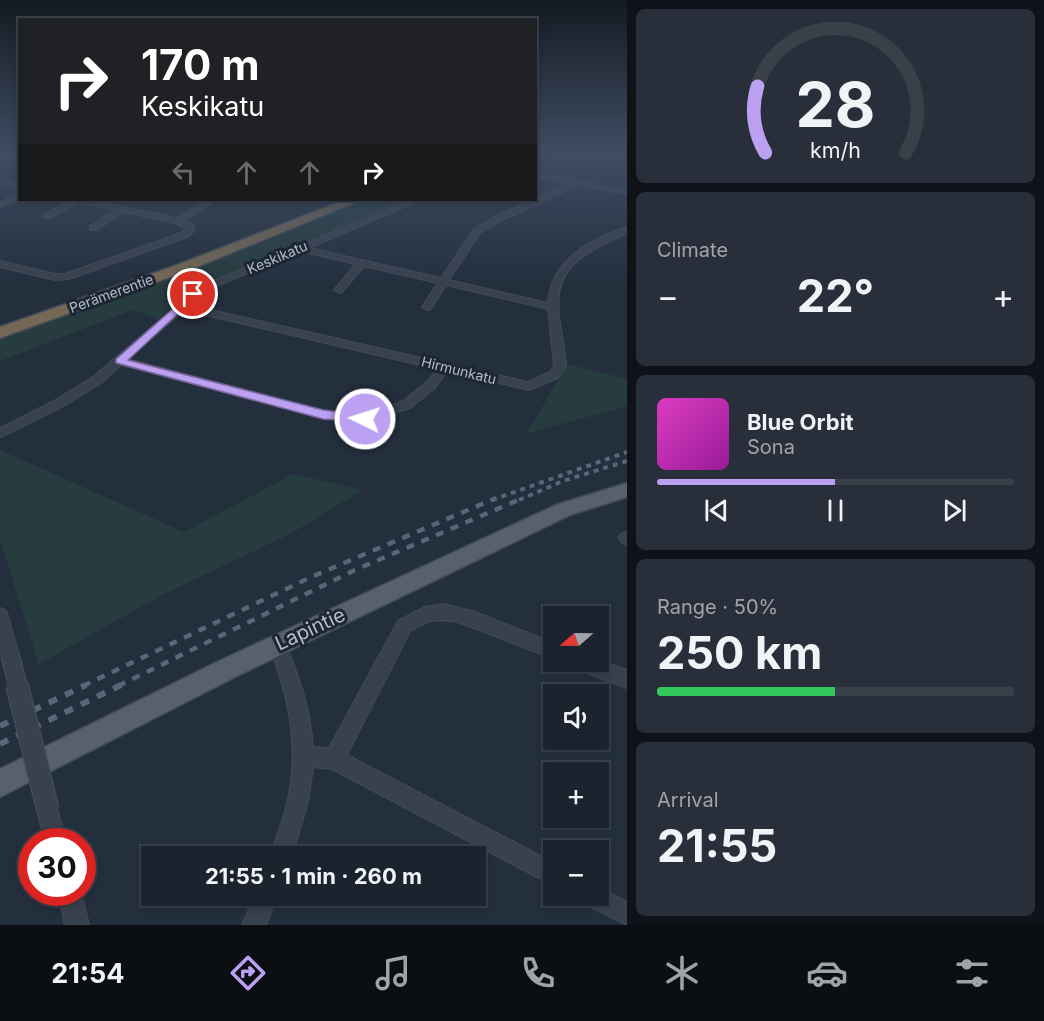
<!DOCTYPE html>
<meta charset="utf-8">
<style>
body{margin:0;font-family:Inter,sans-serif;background:#282f3a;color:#f1f3f6;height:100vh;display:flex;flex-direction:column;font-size:22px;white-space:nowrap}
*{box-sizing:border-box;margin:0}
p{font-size:20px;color:#a0a4aa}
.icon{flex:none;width:33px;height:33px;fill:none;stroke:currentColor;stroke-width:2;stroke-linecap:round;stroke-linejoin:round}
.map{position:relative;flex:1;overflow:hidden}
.details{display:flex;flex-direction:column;gap:9px;padding:9px;background:#0f1319;width:417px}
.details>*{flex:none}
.guide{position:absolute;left:18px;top:18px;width:519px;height:183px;border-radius:0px;box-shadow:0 3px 9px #0003,0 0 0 2px #39404a;background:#202124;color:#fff;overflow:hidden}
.needle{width:39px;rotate:250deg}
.buttons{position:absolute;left:543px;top:606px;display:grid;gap:12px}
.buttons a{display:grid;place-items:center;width:66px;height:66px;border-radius:0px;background:#1b232e;box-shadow:0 3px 9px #0003,0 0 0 2px #39404a;font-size:30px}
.speed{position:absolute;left:18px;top:828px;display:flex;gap:12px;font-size:30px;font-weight:700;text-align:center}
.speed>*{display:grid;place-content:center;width:78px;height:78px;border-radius:50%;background:#1b232e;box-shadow:0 3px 9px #0003,0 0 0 2px #39404a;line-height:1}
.speed .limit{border:9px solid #d22;background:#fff;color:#111}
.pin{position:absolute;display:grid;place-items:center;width:51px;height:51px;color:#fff;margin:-26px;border:3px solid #fff;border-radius:50%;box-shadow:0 2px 6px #0007}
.me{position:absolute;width:66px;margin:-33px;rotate:274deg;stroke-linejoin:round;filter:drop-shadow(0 0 4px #0008)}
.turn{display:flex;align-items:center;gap:21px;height:126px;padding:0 24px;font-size:27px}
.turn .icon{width:78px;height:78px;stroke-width:2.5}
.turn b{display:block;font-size:42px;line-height:51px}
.lanes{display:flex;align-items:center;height:57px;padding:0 24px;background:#0003;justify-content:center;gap:30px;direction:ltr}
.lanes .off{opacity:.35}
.big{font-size:45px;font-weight:700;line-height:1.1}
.details .tile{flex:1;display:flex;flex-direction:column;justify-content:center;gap:9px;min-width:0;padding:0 21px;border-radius:9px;background:#282f3a}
.details .dial{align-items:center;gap:0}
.dial svg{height:156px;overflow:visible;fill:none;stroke:#39404a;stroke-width:7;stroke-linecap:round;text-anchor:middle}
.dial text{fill:#f1f3f6;stroke:none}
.song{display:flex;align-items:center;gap:18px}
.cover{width:72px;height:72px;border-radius:9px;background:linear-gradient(135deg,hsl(310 70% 55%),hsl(300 70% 35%))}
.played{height:6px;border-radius:3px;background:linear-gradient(90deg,#bca0f2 50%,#39404a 50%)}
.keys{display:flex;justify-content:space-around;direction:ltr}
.heat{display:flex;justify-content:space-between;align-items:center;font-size:33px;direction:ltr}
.charge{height:9px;border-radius:4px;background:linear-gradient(90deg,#34c759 50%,#39404a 0)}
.trip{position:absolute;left:141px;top:846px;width:345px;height:60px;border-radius:0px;background:#1b232e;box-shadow:0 3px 9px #0003,0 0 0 2px #39404a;font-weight:700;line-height:60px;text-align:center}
.tabs{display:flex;height:96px;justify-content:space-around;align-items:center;background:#0b0e12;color:#a0a4aa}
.tabs .icon{width:42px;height:42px}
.tabs .selected{color:#bca0f2}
.tabs b{font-size:27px;color:#f1f3f6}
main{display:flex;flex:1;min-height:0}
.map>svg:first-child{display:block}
.green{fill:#263c3f}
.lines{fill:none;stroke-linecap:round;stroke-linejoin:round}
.minor-casing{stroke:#414a57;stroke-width:2}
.major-casing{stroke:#414a57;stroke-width:3}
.highway-casing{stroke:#434c59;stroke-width:3}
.minor{fill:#38414e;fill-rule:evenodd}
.major{fill:#56606e;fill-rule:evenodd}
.highway{fill:#746855;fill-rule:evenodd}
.rail-far2{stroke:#5a6575;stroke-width:4;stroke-dasharray:5 5;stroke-linecap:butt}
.rail-far1{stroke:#5a6575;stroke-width:4.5;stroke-dasharray:8 8;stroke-linecap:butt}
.rail{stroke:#5a6575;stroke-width:6;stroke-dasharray:9 9;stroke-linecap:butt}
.minor-bridge-far1-casing{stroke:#414a57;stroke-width:20;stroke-linecap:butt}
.minor-bridge-casing{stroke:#414a57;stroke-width:24;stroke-linecap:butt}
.minor-bridge-far1{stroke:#38414e;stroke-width:16}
.minor-bridge{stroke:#38414e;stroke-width:21}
.route{fill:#bca0f2;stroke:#7a689d;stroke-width:1.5}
.labels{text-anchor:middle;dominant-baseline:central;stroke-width:6;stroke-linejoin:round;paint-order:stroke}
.far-street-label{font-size:14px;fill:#b4bcc9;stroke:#1d2633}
.near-street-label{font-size:20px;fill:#b4bcc9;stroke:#1d2633}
</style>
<main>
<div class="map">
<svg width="627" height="925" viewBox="0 0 627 925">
<rect width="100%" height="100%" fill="#242f3e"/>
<path class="green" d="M365 200H409L194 289 158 319 133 310 0 361V339L203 266Z
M568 364 627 379V406L526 434Z
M0 450 184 532 293 474 363 490 292 533 164 594 39 664 0 540Z"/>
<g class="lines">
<defs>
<path id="minor" d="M536 173 627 190V194L579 185 500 221 480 233 449 280 548 303C550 261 591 239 627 227V233C588 252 553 264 559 315 561 332 565 349 566 366L558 378 529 390 447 371 435 388 410 408 360 423 323 418 121 365 101 383 62 407 0 437V428L54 401 93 377 199 287 410 200H420L309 248 441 278 474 229 494 217 570 184 536 177ZM300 251 356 264 334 290 339 293 342 292 364 266 438 283 422 307 427 310 431 309 446 285 548 309 554 366 550 372 528 382 189 305 205 291ZM184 310 437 369 427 382 402 402 360 415 323 410 127 359Z
M0 179 20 184V188L0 183Z
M20 193V198L0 207V202Z
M72 200H89L177 218 207 200H216L184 221 192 224 195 230 187 237 69 279 55 280 0 267V261L55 274H65L181 233 186 229 175 223 124 212 96 230H90V226L116 210 79 202 49 218 42 216Z
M626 532H627V545L622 543 618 538 621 534Z
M444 604 475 612 554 643V659L458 622C435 618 430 620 410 631L347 755 554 863V886L332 769 313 767 308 802 292 856H270C275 839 283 822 287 803 300 748 290 696 268 645L271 639 277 637 283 639C299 675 310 708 313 747L329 748 398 621 425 607Z
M0 608 6 611 8 616 19 655 16 661 10 663 4 661 0 650Z
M598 660 627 670V688L574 668 571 662Z
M48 799 55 803 67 842H45L37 810 41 803Z
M598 887 627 902V925L584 904 581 896H598Z
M58 892H81L89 925H65Z
M255 896H277L266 925H242Z"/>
<path id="major" d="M627 483V497L570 515 235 677 0 797V769L219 661 556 505Z"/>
<path id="highway" d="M345 200H361L187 271 0 338V327L177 265Z"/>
</defs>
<use href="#minor" class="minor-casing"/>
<use href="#major" class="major-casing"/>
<use href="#highway" class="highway-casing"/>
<use href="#minor" class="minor"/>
<use href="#major" class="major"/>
<use href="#highway" class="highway"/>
<path class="rail-far2" d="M492 500 627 452
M519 500 563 481 627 461"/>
<path class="rail-far1" d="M83 686 309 578 496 498
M118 686 355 570 523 498"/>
<path class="rail" d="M0 726 86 685
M0 744 121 685"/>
<defs>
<path id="minor-bridge-far1" d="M10 655 18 686"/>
<path id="minor-bridge" d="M17 685 48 810"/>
</defs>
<use href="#minor-bridge-far1" class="minor-bridge-far1-casing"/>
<use href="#minor-bridge" class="minor-bridge-casing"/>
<use href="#minor-bridge-far1" class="minor-bridge-far1"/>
<use href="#minor-bridge" class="minor-bridge"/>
</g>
<linearGradient id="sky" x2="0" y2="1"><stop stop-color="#141a22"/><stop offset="0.54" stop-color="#3f4d63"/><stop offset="1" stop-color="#3f4d63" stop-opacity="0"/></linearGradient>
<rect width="627" height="283" fill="url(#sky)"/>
<path class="route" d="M193 291 197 292V296L128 360 323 410 365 415 369 416 371 419 369 422 323 419 116 363V359Z"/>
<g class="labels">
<g class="far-street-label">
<text transform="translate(277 257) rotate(-23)">Keskikatu</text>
<text transform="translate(111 293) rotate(-20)">Perämerentie</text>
<text transform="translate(459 370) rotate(14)">Hirmunkatu</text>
</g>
<g class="near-street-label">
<text transform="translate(310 629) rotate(-25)">Lapintie</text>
</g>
</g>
</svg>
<div class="buttons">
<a><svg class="needle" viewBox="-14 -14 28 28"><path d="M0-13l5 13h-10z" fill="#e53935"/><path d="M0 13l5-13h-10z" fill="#a0a4aa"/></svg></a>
<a><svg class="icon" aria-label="sound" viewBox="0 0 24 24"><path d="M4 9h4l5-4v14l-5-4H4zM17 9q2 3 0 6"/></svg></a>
<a>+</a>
<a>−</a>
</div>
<div class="speed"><div class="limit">30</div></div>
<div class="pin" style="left:193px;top:294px;background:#d93025"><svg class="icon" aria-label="arrive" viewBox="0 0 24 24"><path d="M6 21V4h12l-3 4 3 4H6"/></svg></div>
<svg class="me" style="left:365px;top:419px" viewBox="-20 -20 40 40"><circle r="17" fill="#bca0f2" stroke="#fff" stroke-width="3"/><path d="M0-11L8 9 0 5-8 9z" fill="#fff"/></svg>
<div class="trip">21:55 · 1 min · 260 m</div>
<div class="guide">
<div class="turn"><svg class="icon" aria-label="right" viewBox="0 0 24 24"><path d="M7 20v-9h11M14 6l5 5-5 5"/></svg><div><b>170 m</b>Keskikatu</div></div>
<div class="lanes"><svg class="icon off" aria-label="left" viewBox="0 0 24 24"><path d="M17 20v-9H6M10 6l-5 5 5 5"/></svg><svg class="icon off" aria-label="ahead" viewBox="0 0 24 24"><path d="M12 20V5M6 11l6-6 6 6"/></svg><svg class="icon off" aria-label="ahead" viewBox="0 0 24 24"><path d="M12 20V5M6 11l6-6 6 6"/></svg><svg class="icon" aria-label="right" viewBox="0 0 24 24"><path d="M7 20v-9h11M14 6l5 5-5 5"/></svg></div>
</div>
</div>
<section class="details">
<div class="tile dial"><svg viewBox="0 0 100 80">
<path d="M14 69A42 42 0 1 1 86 69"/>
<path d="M14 69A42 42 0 0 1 10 35" stroke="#bca0f2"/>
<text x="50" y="56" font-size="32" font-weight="700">28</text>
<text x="50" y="72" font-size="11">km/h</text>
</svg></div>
<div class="tile"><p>Climate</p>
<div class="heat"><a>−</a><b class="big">22°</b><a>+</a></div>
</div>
<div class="tile">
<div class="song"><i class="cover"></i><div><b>Blue Orbit</b><p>Sona</p></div></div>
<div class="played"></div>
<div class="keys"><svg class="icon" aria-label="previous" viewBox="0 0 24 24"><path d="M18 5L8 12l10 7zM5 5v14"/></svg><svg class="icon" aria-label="pause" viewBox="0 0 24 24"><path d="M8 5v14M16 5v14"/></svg><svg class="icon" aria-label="next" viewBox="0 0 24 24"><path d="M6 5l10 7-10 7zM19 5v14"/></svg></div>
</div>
<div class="tile"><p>Range · 50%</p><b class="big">250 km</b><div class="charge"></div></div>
<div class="tile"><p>Arrival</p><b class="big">21:55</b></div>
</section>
</main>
<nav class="tabs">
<b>21:54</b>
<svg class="icon selected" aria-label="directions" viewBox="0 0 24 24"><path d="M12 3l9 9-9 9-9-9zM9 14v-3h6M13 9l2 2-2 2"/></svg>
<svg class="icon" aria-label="music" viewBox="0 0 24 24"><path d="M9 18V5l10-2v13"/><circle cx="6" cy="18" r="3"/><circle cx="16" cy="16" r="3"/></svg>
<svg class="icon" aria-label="phone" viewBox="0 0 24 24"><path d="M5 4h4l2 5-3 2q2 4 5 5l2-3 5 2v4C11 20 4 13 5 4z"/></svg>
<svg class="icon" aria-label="climate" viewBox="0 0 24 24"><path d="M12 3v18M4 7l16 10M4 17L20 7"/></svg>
<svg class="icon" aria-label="car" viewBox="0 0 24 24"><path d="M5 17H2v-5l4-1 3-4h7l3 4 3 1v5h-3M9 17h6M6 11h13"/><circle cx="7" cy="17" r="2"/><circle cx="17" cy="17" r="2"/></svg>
<svg class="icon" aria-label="filters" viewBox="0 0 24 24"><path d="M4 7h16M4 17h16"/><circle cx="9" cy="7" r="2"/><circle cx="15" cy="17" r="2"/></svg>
</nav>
